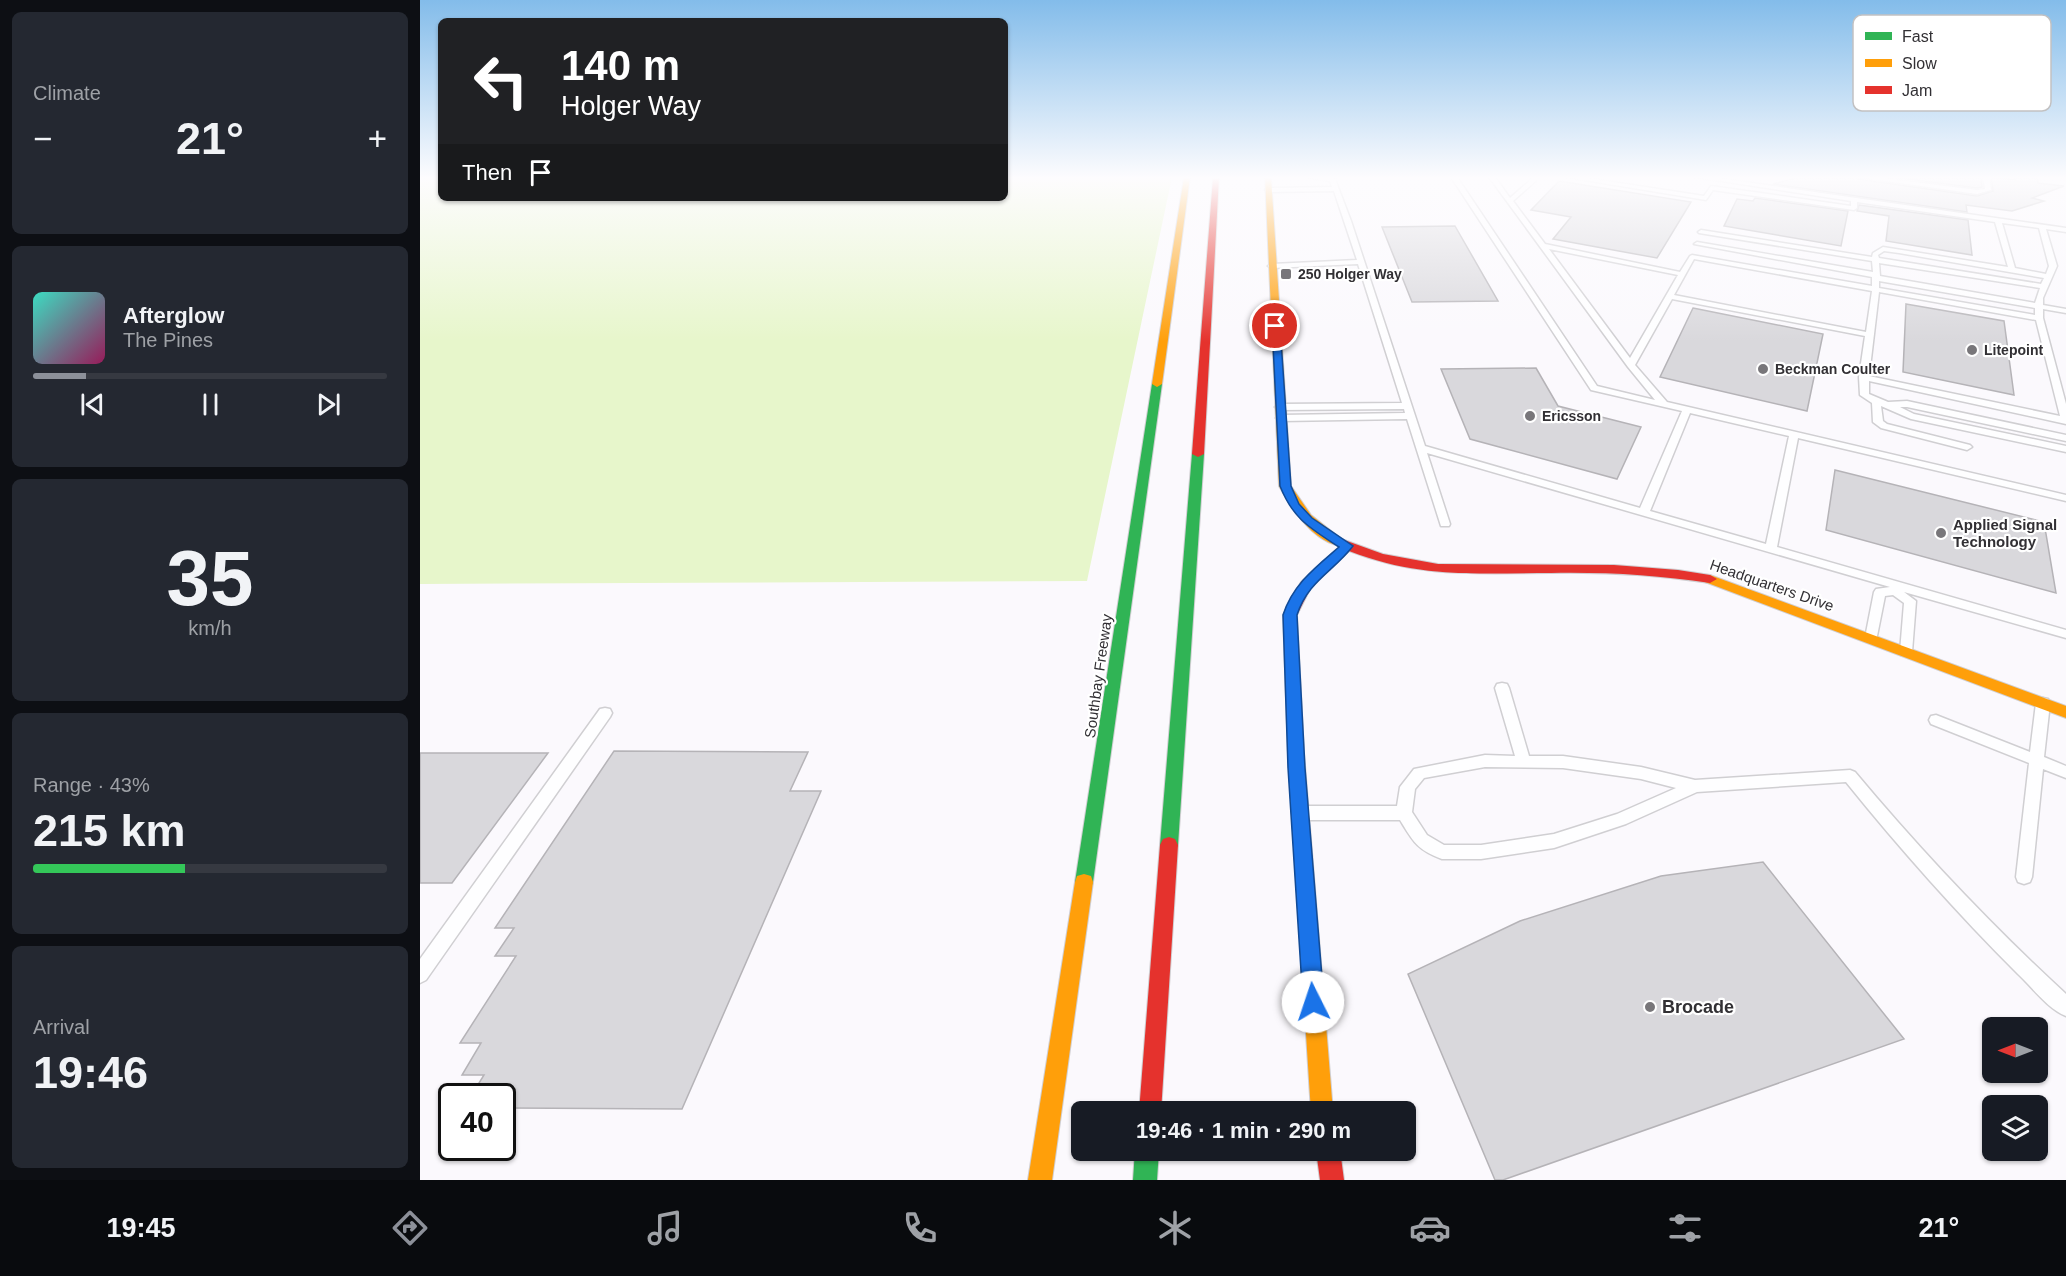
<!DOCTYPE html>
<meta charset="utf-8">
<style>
body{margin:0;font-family:Helvetica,sans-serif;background:#242831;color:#f1f3f6;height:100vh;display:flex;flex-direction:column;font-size:22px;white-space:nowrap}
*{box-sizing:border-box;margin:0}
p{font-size:20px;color:#9ea1a6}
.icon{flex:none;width:33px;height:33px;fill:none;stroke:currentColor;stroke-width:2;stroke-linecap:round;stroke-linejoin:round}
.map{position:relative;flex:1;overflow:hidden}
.side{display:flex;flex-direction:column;gap:12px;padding:12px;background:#0d0f14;width:420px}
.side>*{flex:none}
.guide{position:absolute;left:18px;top:18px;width:570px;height:183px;border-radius:9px;box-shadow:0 2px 4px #0004;background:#202124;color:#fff;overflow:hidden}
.needle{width:39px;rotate:270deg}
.buttons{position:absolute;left:1562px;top:1017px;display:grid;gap:12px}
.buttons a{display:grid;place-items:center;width:66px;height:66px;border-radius:9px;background:#171b24;box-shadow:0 2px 4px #0004;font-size:30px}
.speed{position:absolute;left:18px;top:1083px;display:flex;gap:12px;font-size:30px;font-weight:700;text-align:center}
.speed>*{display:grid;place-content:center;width:78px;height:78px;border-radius:50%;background:#171b24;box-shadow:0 2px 4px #0004;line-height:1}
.speed .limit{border:3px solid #111;border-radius:9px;background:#fff;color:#111}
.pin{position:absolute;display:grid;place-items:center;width:51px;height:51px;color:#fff;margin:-26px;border:3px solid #fff;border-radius:50%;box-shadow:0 2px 6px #0007}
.me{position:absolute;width:66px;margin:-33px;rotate:356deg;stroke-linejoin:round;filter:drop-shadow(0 0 4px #0008)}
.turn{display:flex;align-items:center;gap:21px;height:126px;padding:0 24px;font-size:27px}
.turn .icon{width:78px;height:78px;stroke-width:2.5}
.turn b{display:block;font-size:42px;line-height:51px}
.then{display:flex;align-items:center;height:57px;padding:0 24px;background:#0003;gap:12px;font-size:22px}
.big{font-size:45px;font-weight:800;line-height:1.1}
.side .card{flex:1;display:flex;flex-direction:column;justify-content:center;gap:9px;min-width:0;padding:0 21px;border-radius:9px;background:#242831}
.side .dial{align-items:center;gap:0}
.dial b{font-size:78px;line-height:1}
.song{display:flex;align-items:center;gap:18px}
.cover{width:72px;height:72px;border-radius:9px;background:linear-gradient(135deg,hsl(170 70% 55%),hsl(330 70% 35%))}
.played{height:6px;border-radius:3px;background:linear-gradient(90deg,#8c9099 15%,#363941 15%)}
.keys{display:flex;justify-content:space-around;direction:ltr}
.heat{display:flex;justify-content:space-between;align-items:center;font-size:33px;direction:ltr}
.charge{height:9px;border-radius:4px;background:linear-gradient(90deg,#34c759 43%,#363941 0)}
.trip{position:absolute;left:651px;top:1101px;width:345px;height:60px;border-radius:9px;background:#171b24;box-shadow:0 2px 4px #0004;font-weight:800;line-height:60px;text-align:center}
.tab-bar{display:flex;height:96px;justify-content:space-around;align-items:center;background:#090b0e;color:#9ea1a6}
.tab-bar .icon{width:42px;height:42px}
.tab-bar .current{color:#8c9099}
.tab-bar b{font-size:27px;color:#f1f3f6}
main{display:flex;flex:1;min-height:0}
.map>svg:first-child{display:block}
.green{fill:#e7f6cb}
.building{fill:#d9d8dc;stroke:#b5b3b7;stroke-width:1.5}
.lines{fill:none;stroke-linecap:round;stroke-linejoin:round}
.lane-casing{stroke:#d0cfd2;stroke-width:3}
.fast-casing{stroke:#d0cfd2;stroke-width:2}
.slow-casing{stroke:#d0cfd2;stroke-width:2}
.jam-casing{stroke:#d0cfd2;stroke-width:2}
.lane{fill:#fefeff;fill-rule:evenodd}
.fast{fill:#30b455;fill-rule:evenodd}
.slow{fill:#ff9f0a;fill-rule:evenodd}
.jam{fill:#e5322d;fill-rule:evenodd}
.route{fill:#1a73e8;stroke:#114b97;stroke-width:1.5}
.poi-dot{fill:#78767a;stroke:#fff;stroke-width:2}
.labels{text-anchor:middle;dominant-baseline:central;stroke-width:4.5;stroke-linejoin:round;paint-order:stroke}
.far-poi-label{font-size:14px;font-weight:bold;fill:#323034;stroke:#fff;text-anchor:start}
.poi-label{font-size:15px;font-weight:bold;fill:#323034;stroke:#fff;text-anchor:start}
.street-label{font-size:15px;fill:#323034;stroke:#fff}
.near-poi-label{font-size:18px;font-weight:bold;fill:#323034;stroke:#fff;text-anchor:start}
.key{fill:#fff;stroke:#c2c1c2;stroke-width:1.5}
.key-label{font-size:16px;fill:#323034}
</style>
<main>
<section class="side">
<div class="card"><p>Climate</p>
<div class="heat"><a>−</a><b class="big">21°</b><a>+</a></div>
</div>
<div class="card">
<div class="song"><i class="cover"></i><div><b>Afterglow</b><p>The Pines</p></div></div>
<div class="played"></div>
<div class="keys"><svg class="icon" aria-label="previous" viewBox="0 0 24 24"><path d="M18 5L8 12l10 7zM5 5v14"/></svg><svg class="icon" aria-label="pause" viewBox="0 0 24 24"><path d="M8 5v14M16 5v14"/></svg><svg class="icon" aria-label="next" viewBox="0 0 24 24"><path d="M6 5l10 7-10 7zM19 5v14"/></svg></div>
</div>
<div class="card dial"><b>35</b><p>km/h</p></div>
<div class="card"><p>Range · 43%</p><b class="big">215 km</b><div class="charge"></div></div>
<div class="card"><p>Arrival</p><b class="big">19:46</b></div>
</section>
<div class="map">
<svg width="1646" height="1180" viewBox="0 0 1646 1180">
<rect width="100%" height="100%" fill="#fbf9fd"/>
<path class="green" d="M0 177H21V198H585V177H752L667 581 0 584Z"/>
<path class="building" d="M1380 177H1436L1438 179 1557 196 1573 191 1571 177 1596 180 1594 177H1607L1617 178 1618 183 1644 186 1612 198 1624 201 1592 211 1546 205 1547 212 1353 184Z
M1472 177H1561L1562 187 1557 188Z
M1139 181 1271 202 1237 258 1133 239 1151 217 1111 210Z
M1335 198 1428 211 1421 246 1304 226 1317 199 1333 201Z
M1439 205 1548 220 1552 255 1466 241 1469 216 1437 211Z
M1035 226 1078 301 992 302 962 227Z
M1486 304 1584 321 1594 395 1483 372Z
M1273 308 1403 334 1387 411 1240 377Z
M1116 368 1138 406 1221 427 1197 479 1050 439 1021 369Z
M1415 470 1624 522 1636 593 1406 530Z
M194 751 388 752 370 791H401L262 1109 82 1108V1096H51L64 1075H42L61 1043H40L96 956H75L94 928H75Z
M0 753H128L32 883H0Z
M1343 862 1484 1039 1083 1180H1075L988 974 1100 921 1241 876Z"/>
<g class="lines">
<defs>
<path id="lane" d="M886 177H909L915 179 931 221 1005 446 1220 508 1262 411 1171 390 1031 177H1037L1177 386 1235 400 1208 367 1069 177H1075L1090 198 1114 177H1120L1093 201 1125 244 1260 272 1270 256 1272 255 1452 286V277L1274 244 1277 242 1453 272 1452 261 1279 233 1278 232 1281 230 1452 257 1453 253 1463 247 1588 267 1575 222 1437 202V208L1434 210 1293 190 1286 200 1146 177H1160L1284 196 1291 186 1431 206V201L1275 177H1290L1646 228V232L1626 229 1637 266 1623 298V305L1646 309V313L1623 309V318L1646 404V424L1449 381V394L1468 402 1487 401 1646 435V441L1487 407H1480L1494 414 1646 446V452L1491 419 1461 406 1463 421 1467 424 1550 445 1552 447 1547 450 1461 428 1453 422 1452 403 1440 395 1439 377 1445 336 1252 299 1215 365 1247 402 1646 495V501L1378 438 1357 547 1646 630V638L1484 592 1496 601 1492 652 1491 655H1481L1480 652 1484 603 1473 595 1465 596 1456 641H1446L1445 638 1454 592 1456 589 1470 587 1007 453 1030 524 1029 526H1021L987 419 861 421 856 418 861 415 985 413 984 409 860 410 855 407 860 404 982 403 938 264 852 268 848 266 852 264 937 260 914 191 848 192 845 190 848 188 912 187 910 181ZM1582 223 1619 228 1629 266 1626 274 1595 268ZM1129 249 1258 275 1210 358ZM1464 251 1479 253 1624 278 1621 284 1459 258 1458 255ZM1274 259 1452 291 1446 332 1254 295ZM1459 263 1620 288 1615 303 1460 276ZM1459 281 1615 308V315L1459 288ZM1459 292 1616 320 1640 416 1449 376ZM1270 413 1369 436 1346 544 1230 511Z
M1438 177H1454L1557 190 1565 189 1563 177H1569L1571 190 1557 194Z
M1082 683 1087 684 1089 688 1109 756H1143L1221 767 1275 780 1430 770 1435 772C1501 851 1571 925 1646 994V1016C1628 1009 1612 987 1598 974 1537 913 1480 849 1426 782L1277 792 1206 824 1134 848 1061 859H1022C997 850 993 841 980 820H883L878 818 875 813 878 808 883 806H977L980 787 994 769 1065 755 1095 756 1075 688 1077 684ZM1065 767 1143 768 1221 779 1256 788 1197 814 1134 834 1061 845H1024L1007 835 992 812 995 789 1004 778Z
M1623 698 1628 699 1630 703 1624 757 1646 766V778L1623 769 1612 877 1610 882 1604 884 1598 882 1596 877 1609 763 1511 724 1509 720 1511 716 1516 715 1610 752 1616 703 1618 699Z
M185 708 190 709 192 713 190 717 6 980 0 983V959L180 709Z"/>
<path id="fast" d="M737 381 742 384 673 882 671 888 664 890 657 888 655 882 732 384Z
M778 451 784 454 758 845 755 851 749 853 743 851 740 845 772 454Z
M715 1150H739L737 1180H713Z"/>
<path id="slow" d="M764 177H770L742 384 737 387 732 384Z
M845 177H851L871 486 891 515 920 538 922 541 916 545C890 538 872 508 859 486Z
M1290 575 1646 706V718L1285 582 1283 579Z
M876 747 882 748 884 753 913 1112H891L868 753 870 748Z
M664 874 671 876 673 882 632 1180H608L655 882 657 876Z"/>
<path id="jam" d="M793 177H799L784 454 778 457 772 454Z
M916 537 963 554 1018 564 1194 565 1258 570 1290 575 1297 579 1290 583C1237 575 1185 572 1131 573 1057 573 1001 579 929 551L891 587 877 615 884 753 882 758 876 759 870 758 868 753 863 615 881 582 919 547 910 541Z
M749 837 755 839 758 845 741 1112H719L740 845 743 839Z
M896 1150H920L924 1180H900Z"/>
</defs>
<use href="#lane" class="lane-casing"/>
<use href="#fast" class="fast-casing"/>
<use href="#slow" class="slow-casing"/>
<use href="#jam" class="jam-casing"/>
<use href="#lane" class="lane"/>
<use href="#fast" class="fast"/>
<use href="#slow" class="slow"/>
<use href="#jam" class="jam"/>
</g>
<linearGradient id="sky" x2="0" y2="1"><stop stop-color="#83bcea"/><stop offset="0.52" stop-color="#fdfcfe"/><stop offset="1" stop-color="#fdfcfe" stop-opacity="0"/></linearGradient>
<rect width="1646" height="342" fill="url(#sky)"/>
<path class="route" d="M852 324 860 326 871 486 879 504 892 518 933 546C913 572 888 581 877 615L885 768 904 1002 901 1009 893 1012 886 1009 883 1002 868 768 863 615C873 584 896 567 919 547 890 528 873 519 860 486Z"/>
<g class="poi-dot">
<rect x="860" y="268" width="12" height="12" rx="3"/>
<circle cx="1552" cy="350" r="6"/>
<circle cx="1343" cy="369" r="6"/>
<circle cx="1110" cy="416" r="6"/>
<circle cx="1521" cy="533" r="6"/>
<circle cx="1230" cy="1007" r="6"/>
</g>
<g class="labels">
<g class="far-poi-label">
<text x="878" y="274">250 Holger Way</text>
<text x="1564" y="350">Litepoint</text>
<text x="1355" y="369">Beckman Coulter</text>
<text x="1122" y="416">Ericsson</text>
</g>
<g class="poi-label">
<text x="1533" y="524">Applied Signal<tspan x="1533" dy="17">Technology</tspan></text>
</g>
<g class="street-label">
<text transform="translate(1352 585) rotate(19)">Headquarters Drive</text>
<text transform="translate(678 676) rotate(-82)">Southbay Freeway</text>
</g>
<g class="near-poi-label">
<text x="1242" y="1007">Brocade</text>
</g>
</g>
<rect x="1433" y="15" width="198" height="96" rx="9" class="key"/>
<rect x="1445" y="32" width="27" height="8" fill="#30b455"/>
<rect x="1445" y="59" width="27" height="8" fill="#ff9f0a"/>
<rect x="1445" y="86" width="27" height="8" fill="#e5322d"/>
<g class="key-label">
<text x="1482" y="42">Fast</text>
<text x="1482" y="69">Slow</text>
<text x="1482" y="96">Jam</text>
</g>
</svg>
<div class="buttons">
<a><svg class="needle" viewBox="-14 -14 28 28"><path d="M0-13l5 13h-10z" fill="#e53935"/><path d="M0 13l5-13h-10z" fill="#9ea1a6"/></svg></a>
<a><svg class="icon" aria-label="layers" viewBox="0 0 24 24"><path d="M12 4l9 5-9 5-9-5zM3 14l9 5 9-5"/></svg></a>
</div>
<div class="speed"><div class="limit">40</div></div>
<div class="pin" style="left:855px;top:326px;background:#d93025"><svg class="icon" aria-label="arrive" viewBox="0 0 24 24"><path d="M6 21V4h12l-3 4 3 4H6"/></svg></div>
<svg class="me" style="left:893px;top:1002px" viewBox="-20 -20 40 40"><circle r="19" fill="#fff"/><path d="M0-13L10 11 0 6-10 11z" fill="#1a73e8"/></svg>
<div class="trip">19:46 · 1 min · 290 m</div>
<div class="guide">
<div class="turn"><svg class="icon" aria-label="left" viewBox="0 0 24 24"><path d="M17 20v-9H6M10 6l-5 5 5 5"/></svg><div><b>140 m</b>Holger Way</div></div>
<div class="then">Then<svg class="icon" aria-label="arrive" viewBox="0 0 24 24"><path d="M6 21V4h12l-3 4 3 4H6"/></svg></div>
</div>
</div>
</main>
<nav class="tab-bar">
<b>19:45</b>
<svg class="icon current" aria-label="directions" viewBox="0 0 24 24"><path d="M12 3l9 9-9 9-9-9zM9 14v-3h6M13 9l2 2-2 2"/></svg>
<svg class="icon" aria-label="music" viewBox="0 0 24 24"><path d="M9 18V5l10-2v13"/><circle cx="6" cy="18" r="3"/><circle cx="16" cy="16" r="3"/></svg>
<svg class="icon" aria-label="phone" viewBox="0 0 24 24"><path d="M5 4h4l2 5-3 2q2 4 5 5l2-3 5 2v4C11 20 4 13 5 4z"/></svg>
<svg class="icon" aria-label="climate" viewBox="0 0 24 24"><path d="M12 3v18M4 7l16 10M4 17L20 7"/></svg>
<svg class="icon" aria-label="car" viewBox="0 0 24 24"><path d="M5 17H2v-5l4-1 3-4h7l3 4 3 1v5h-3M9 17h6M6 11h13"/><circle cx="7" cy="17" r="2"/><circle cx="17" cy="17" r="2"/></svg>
<svg class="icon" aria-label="filters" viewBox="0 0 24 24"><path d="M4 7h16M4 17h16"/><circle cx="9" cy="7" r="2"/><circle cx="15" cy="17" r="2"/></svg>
<b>21°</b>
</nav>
